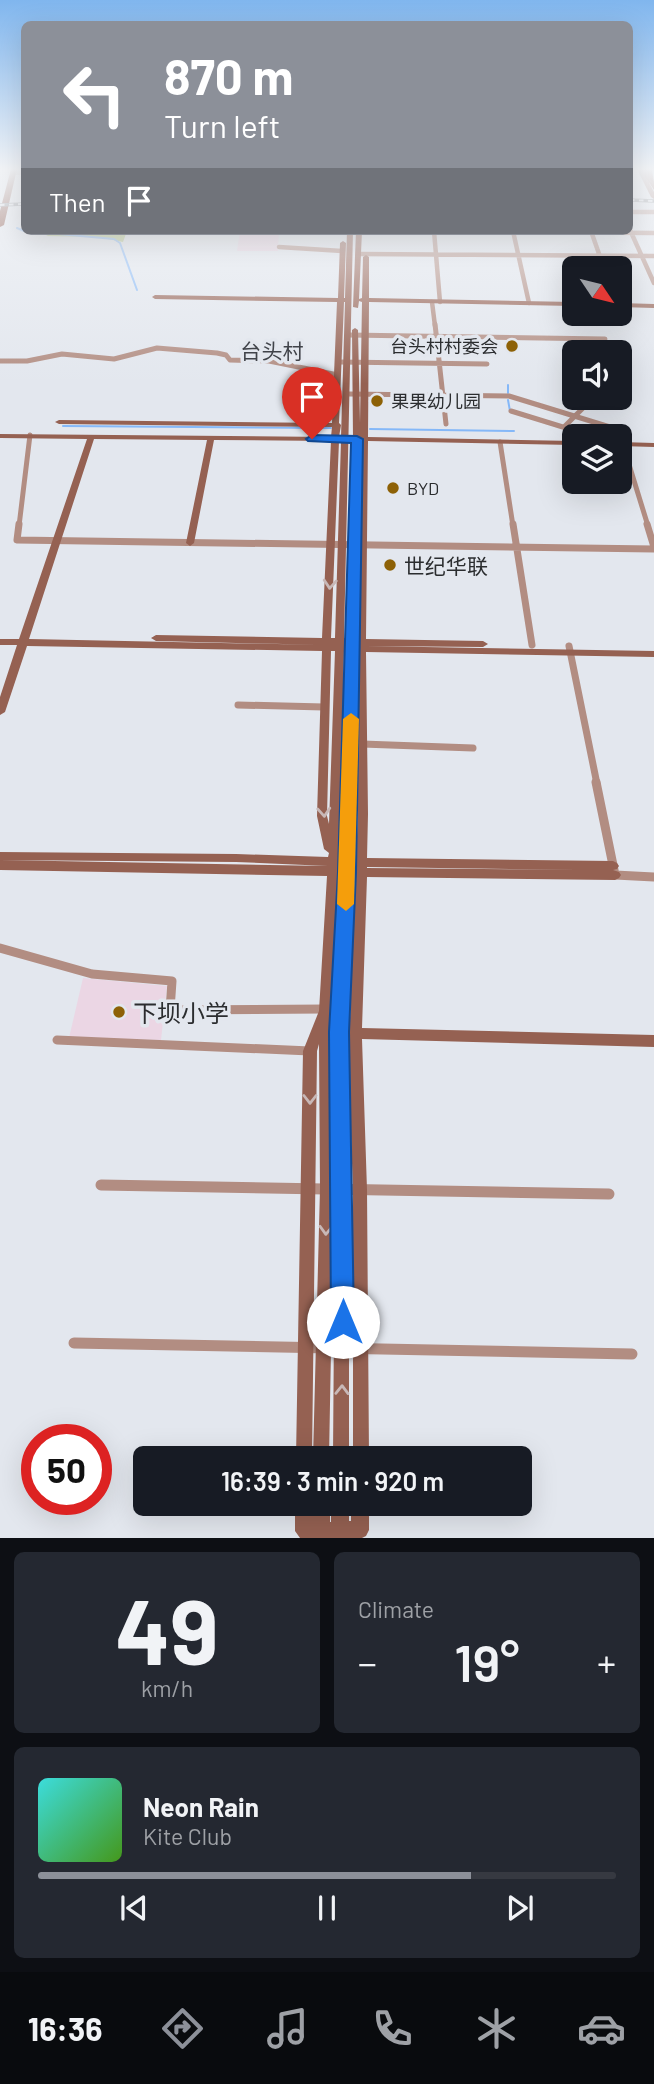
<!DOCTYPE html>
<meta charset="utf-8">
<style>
body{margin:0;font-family:Barlow,"Noto Sans SC",sans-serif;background:#242831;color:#f1f3f6;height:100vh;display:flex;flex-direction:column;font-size:26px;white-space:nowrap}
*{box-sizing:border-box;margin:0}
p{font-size:23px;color:#9ea1a6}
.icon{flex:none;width:38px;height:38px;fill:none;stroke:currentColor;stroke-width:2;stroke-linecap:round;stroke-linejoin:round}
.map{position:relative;height:1538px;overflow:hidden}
.details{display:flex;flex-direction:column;gap:14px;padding:14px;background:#0d0f14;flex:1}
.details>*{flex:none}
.hud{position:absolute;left:21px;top:21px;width:612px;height:214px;border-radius:10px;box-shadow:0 7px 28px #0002;background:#8c9099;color:#fff;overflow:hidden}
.needle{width:46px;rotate:125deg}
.controls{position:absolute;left:562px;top:256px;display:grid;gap:14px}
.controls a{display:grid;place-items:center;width:70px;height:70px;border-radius:10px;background:#171b24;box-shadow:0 7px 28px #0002;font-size:35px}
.speed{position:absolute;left:21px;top:1424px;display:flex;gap:14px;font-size:35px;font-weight:700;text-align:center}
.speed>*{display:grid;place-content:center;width:91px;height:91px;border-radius:50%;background:#171b24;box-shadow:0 7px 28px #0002;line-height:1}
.speed .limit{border:10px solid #d22;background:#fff;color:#111}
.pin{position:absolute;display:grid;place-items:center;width:60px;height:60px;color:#fff;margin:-72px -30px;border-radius:50% 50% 50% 0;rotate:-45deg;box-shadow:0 0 7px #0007}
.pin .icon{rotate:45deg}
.me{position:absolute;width:77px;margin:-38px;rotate:0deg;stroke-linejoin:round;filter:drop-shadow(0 0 5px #0008)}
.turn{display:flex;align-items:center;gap:24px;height:147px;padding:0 28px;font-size:32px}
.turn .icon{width:91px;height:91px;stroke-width:2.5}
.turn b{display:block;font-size:49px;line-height:60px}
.then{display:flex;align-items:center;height:66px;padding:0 28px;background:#0003;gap:14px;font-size:26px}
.big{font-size:52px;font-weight:600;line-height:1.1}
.details .widget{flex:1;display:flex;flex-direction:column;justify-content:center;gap:10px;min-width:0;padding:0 24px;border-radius:10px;background:#242831}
.details .dial{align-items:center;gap:0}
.dial b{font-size:91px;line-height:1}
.song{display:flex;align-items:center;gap:21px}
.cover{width:84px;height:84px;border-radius:10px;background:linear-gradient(135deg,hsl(180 70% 55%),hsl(100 70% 35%))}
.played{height:7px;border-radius:4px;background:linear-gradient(90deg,#8c9099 75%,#363941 75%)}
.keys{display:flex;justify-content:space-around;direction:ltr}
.heat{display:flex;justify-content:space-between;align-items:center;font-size:38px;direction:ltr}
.details .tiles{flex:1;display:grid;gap:14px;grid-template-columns:1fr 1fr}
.widget:last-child{grid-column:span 2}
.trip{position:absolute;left:133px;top:1446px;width:399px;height:70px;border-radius:10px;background:#171b24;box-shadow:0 7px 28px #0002;font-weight:600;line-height:70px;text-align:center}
.dock{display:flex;height:112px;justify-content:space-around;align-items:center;background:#090b0e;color:#9ea1a6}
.dock .icon{width:49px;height:49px}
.dock .selected{color:#8c9099}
.dock b{font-size:32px;color:#f1f3f6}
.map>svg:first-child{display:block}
.education{fill:#ebd6e4}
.green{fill:#b7ca82}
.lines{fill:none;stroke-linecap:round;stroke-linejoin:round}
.stream{stroke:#85b8f8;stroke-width:2}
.street-far4{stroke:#b28d82;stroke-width:4.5}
.street-far3{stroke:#b28d82;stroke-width:5}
.street-far2{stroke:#b28d82;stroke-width:7}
.street-far1{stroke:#b28d82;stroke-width:9}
.street{stroke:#b28d82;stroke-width:11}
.secondary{fill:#956152;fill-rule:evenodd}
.primary{fill:#7f412f;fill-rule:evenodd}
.highway{fill:#6b230f;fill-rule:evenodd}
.rail-casing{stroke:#6b6e72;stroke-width:3.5}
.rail{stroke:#e3e7ee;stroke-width:2;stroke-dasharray:4.5;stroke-linecap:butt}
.oneway{stroke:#c8b8b7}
.route{fill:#1a73e8;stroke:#114b97;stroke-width:2}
.slow{fill:#f59e0b}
.poi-dot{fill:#8d6106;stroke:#e3e7ee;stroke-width:2.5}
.labels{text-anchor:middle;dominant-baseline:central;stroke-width:7;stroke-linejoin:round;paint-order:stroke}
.far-poi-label{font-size:18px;fill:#2b2d2f;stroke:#e3e7ee;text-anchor:start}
.far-quarter-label{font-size:21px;fill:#404349;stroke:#e3e7ee}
.poi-label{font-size:21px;fill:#2b2d2f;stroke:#e3e7ee;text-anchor:start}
.near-poi-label{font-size:24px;fill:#2b2d2f;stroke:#e3e7ee;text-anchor:start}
</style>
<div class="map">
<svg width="654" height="1538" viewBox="0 0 654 1538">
<rect width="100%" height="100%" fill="#e3e7ee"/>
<path class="education" d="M240 231H279L278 251H237Z
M83 978 167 986 161 1040 69 1038Z"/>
<path class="green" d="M56 231H127L123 242 98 237 46 236Z"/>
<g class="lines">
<path class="stream" d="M17 228 24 231
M25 231 114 239 120 243 137 290
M508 385V393
M508 400 510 411
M63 426 331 428
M370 429 514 431"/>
<path class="street-far4" d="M13 173 24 172
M630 212H654
M630 230 654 283
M366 231 654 233
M434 231 440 302
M513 231 529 303
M591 231 604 268
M279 247 342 251
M359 254 654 256
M432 302 435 326"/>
<path class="street-far3" d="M435 324 446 424
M349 335 605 339
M0 361H27L62 354 114 359 157 348 217 353 226 355 230 360 269 361 338 375
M340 362 487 364
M349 394 509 396 623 431
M511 411 592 436
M564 427 589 402
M500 442 513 526
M623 445 648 526
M19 526 30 435"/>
<path class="street-far2" d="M19 524 17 540 654 549
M513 524 532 645
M647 524 654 547
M569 646 597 784
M238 705 324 707
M362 744 473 748"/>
<path class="street-far1" d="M596 782 615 875 654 877
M0 948 92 974 172 981 170 1010 325 1009
M57 1040 310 1051"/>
<path class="street" d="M101 1185 609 1194
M74 1343 632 1354"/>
<path class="secondary" d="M637 169H642L654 192V199L651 197Z
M347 231H353L344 638 349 639 353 439 352 330 355 328 358 330 360 423 362 302 359 301 358 308 353 307 356 231H362L359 299 362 298 363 257 366 255 369 257V298L574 302V306L369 302 368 437 574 441V445L368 441 366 639 483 641 488 644 483 647 366 646 654 651V657L366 652 368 814 367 858 613 861 617 863 619 866 617 869 613 870 619 872 621 875 619 878 615 880 367 877 362 1028 654 1035V1047L362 1039 367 1190 369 1458H353V1190L348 1056 346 1048 349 1189V1458H333L335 1189 333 1032 339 877 331 1009 334 1189 329 1458H313L320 1189 319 1044 317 1051 312 1458H296L303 1051 319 1011 327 876 0 870V860L328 866 236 862 0 860V852L236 854 328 857 329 853 324 849 317 816 322 651 27 646 5 712 0 715V697L17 645H0V639H19L87 439 0 438V434L331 437 332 427 59 424 55 422 59 420 332 423 337 302 155 299 152 297 155 295 338 298 340 243 343 241 346 243 344 298H345ZM344 302H345L341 437H339L341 425 339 423ZM94 439 207 440 186 543 190 546 194 543 214 440 331 441 322 638 156 635 151 638 156 641 322 645 29 639ZM339 441H341L335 638H331ZM331 651H335L329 824 327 816ZM344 651H348L340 858ZM356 703 358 814 356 858 351 862 356 868 351 871ZM367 867 584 870 367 868ZM351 873 355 876 350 1019 346 1013Z
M620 303 654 304V308L620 307Z
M620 442 654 443V447L620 446Z
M295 1503H330V1522H331V1503H349V1521H351V1503H369V1530L366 1536 362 1538H300L295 1531Z"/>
<path class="primary" d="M640 169H646L654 183V190Z"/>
<path class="highway" d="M11 169H17L4 225 0 227V211Z
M646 169H652L654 183 651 181Z"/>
<defs>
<path id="rail" d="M630 200 654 201
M0 205 24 204"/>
</defs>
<use href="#rail" class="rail-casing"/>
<use href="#rail" class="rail"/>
</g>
<defs><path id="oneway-chevron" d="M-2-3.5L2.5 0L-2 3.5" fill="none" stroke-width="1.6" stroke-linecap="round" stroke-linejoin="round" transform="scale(1.75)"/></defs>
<g class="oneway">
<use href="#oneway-chevron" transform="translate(330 584) rotate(94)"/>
<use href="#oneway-chevron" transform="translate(324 812) rotate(86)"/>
<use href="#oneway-chevron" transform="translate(310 1099) rotate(90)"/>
<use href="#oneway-chevron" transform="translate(326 1230) rotate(92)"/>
<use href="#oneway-chevron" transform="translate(342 1390) rotate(-89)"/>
</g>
<linearGradient id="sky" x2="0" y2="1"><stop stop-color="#80b6ee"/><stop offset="0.44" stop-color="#f2f4f7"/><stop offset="1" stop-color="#f2f4f7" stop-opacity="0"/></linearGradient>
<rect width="654" height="384" fill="url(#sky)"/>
<path class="route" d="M312 435 357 436 363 439 356 872 349 1032 354 1322 351 1330 343 1334 334 1330 331 1322 329 1032 338 872 351 443 308 441 306 439Z"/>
<path class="slow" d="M351 713 359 719 354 904 346 911 337 904 343 719Z"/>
<g class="poi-dot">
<circle cx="512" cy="346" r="7"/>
<circle cx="377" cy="401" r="7"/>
<circle cx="393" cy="488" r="7"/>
<circle cx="390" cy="565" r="7"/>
<circle cx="119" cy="1012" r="7"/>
</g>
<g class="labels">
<g class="far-poi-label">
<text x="498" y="346" text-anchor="end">台头村村委会</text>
<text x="391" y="401">果果幼儿园</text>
<text x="407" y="488">BYD</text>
</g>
<g class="far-quarter-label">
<text x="272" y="350">台头村</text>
</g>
<g class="poi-label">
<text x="404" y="565">世纪华联</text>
</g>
<g class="near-poi-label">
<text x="133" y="1012">下坝小学</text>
</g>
</g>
</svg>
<div class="controls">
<a><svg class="needle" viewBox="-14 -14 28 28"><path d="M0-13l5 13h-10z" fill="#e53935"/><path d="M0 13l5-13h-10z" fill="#9ea1a6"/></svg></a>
<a><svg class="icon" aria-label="sound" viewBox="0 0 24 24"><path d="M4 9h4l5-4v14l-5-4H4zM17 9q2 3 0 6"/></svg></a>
<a><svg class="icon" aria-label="layers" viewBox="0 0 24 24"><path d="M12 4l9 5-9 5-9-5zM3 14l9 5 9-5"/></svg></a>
</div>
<div class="speed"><div class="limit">50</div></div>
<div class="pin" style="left:312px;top:439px;background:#d93025"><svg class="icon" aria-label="arrive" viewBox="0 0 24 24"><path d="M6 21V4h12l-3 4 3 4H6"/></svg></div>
<svg class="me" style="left:343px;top:1322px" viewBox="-20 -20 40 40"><circle r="19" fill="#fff"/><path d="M0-13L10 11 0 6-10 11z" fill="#1a73e8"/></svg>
<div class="trip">16:39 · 3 min · 920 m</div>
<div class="hud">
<div class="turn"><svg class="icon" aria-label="left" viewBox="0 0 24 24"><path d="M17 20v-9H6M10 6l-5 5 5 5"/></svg><div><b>870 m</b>Turn left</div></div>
<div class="then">Then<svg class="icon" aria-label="arrive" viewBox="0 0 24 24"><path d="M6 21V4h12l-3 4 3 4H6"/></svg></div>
</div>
</div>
<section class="details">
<div class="tiles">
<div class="widget dial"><b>49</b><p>km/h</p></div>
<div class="widget"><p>Climate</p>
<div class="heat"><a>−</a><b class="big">19°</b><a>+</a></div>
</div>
<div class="widget">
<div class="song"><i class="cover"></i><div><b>Neon Rain</b><p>Kite Club</p></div></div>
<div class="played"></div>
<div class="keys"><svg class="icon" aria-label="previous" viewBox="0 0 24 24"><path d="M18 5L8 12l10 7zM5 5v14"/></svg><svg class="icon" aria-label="pause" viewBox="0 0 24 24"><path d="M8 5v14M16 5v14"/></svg><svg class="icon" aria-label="next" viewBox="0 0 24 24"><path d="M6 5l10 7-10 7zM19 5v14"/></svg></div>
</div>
</div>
</section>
<nav class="dock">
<b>16:36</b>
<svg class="icon selected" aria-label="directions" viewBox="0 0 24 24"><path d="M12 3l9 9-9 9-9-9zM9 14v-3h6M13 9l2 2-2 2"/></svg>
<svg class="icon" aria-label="music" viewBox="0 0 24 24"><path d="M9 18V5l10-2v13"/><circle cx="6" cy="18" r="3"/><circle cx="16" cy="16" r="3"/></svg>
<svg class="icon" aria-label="phone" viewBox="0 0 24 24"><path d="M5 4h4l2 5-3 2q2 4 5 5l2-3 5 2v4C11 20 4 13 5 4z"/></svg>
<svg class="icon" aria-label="climate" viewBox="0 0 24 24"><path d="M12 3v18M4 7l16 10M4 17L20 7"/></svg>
<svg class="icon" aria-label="car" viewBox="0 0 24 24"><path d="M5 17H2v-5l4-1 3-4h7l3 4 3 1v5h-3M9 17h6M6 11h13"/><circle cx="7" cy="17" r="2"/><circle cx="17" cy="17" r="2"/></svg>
</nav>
